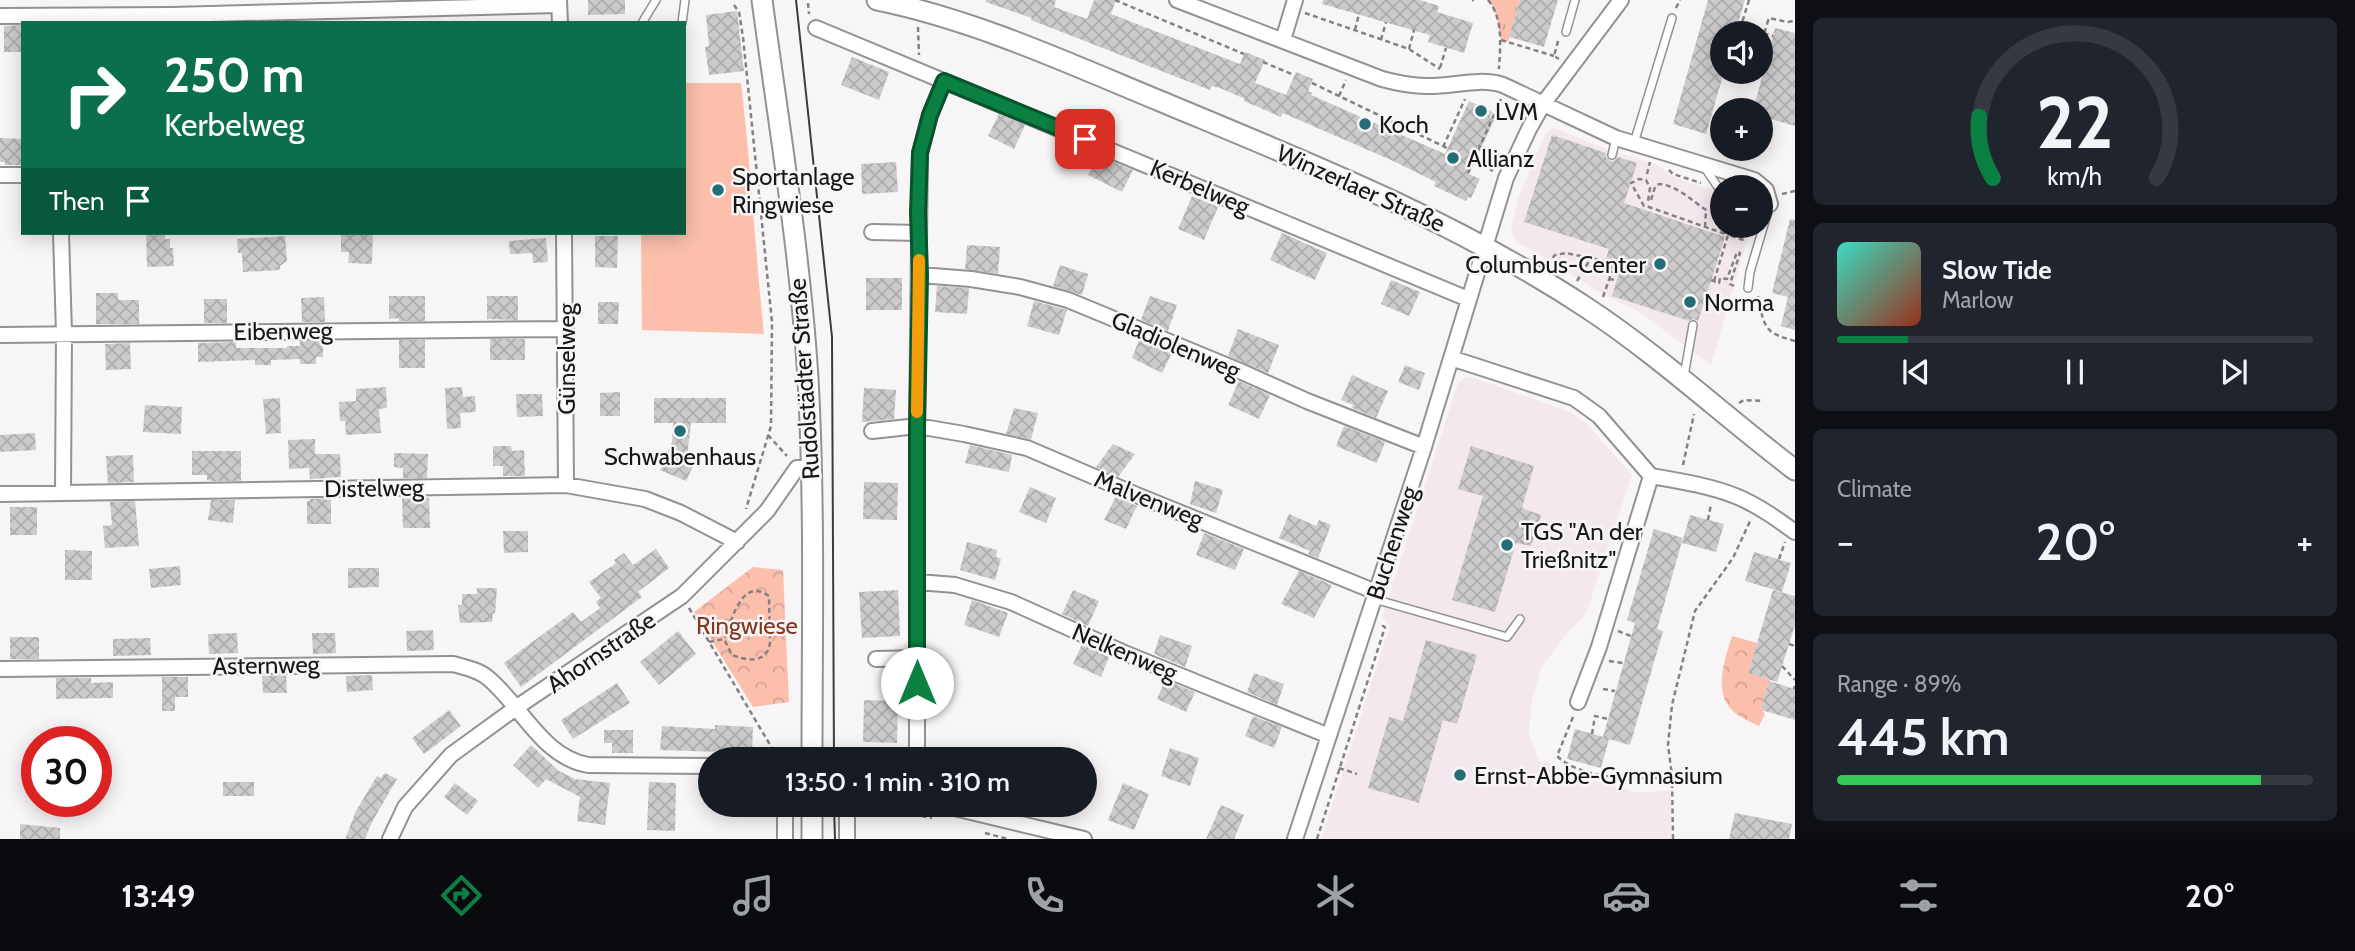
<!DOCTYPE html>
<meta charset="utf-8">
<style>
body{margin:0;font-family:Cabin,sans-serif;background:#20242c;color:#f1f3f6;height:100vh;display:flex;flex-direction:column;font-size:26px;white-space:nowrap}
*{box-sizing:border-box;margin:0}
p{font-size:23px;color:#9ea1a6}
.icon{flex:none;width:38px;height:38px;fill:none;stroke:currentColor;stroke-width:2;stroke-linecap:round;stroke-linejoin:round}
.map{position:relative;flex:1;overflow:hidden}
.side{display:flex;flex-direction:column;gap:18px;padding:18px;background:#0d0f14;width:560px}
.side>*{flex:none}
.banner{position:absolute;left:21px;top:21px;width:665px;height:214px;border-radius:0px;box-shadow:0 4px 18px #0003;background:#0b6e4f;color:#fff;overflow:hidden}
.tools{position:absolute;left:1710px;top:21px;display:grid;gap:14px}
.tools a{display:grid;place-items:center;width:63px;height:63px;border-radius:50%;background:#171b24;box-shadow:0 4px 18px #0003;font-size:35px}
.speed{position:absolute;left:21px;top:726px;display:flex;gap:14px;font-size:35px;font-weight:700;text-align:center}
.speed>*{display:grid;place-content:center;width:91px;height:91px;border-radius:50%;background:#171b24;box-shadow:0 4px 18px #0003;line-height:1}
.speed .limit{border:10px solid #d22;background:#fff;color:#111}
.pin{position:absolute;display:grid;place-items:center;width:60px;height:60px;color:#fff;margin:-30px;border-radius:14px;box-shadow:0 4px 10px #0006}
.me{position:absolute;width:77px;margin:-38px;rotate:0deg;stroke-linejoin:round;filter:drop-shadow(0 0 5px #0008)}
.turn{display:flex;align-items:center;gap:24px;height:147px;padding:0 28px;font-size:32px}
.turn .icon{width:91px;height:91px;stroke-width:2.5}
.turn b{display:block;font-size:49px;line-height:60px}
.then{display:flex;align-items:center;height:66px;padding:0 28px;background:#0003;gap:14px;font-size:26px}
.big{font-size:52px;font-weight:600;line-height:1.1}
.side .card{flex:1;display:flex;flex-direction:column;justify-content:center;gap:10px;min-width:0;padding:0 24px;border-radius:10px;background:#20242c}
.side .dial{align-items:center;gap:0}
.dial svg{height:182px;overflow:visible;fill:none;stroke:#363941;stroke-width:7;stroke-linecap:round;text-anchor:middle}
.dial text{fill:#f1f3f6;stroke:none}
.song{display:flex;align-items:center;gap:21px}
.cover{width:84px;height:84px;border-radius:10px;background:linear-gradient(135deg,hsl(170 70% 55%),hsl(10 70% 35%))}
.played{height:7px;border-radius:4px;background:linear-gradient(90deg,#0b8043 15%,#363941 15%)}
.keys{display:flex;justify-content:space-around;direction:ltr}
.heat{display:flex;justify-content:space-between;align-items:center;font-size:38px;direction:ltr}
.charge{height:10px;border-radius:5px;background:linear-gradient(90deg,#34c759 89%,#363941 0)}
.trip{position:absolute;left:698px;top:747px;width:399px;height:70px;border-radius:35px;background:#171b24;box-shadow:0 4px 18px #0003;font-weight:600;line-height:70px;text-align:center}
.tabs{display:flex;height:112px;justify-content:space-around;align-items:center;background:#090b0e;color:#9ea1a6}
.tabs .icon{width:49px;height:49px}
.tabs .on{color:#0b8043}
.tabs b{font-size:32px;color:#f1f3f6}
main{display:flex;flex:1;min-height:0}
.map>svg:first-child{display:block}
.built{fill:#f3e8ee}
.grass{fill:url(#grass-tufts)}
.park{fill:url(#park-crowns)}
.pitch{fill:#fbbfac}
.building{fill:url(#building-cross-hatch)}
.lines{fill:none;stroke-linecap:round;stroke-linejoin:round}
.service-casing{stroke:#949193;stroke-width:10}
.minor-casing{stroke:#949193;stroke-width:18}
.secondary-casing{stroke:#949193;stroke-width:23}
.path{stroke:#838182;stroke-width:2.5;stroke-dasharray:5 3.5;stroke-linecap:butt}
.service{stroke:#fff;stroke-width:7}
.minor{stroke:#fff;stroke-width:14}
.secondary{stroke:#fff;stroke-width:19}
.tram{stroke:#3d3c3c;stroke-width:2}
.path-bridge{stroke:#838182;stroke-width:2.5;stroke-dasharray:5 3.5;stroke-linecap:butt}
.route-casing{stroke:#07532c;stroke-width:18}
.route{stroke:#0b8043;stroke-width:12}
.slow{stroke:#f59e0b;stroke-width:12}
.poi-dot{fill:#236d76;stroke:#f8f5f7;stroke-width:2.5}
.labels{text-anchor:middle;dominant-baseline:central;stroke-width:5;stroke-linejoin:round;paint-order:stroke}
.poi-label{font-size:24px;fill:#181717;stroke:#f8f5f7;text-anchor:start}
.street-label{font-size:24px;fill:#181717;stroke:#f8f5f7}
.park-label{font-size:24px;fill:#833821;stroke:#f8f5f7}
</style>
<main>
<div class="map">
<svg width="1795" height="839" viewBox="0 0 1795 839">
<defs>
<pattern id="grass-tufts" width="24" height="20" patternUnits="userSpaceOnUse" patternTransform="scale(1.75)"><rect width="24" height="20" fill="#fbbfac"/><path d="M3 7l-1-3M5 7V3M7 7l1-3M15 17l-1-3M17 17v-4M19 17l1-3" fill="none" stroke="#d6a393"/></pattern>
<pattern id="park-crowns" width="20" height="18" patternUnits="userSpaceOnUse" patternTransform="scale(1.75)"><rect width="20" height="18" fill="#fbbfac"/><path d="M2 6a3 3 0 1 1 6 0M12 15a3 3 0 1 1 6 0" fill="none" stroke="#d6a393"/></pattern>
<pattern id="building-cross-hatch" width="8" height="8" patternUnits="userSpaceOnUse" patternTransform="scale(1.75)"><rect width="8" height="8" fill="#cccacc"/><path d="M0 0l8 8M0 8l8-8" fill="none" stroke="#aeadae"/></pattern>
</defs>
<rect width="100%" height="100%" fill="#f8f5f7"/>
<path class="built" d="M1553 128 1607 149 1658 165 1676 178 1704 188 1727 185 1735 187H1722V226H1751L1711 365 1639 312 1606 296 1516 241 1511 229 1517 202 1536 155 1547 132Z
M1466 377 1475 378 1570 412 1586 423 1632 475 1586 614 1567 633 1541 668 1532 700 1529 734 1539 761 1548 762 1561 770 1638 793 1671 790V839H1321L1390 626 1382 618 1458 383Z"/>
<path class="grass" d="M1488 0H1520L1508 42 1501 40C1498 26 1497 11 1488 0Z"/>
<path class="park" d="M753 567 783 570 789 702 753 707 694 612Z
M1732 636 1757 643 1748 673 1770 680 1761 709 1765 714 1759 726C1751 722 1741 718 1734 712 1712 694 1725 658 1732 636Z"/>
<path class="pitch" d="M684 83H741C751 166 755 251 764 334L642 330 641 233H684Z"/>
<path class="building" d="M588 0H625V14L588 15Z
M986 0H1056L1054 7 1087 19 1094 0H1116L1111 14 1240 64 1245 52 1265 60 1255 83 1286 95 1296 72 1313 79 1308 91 1312 93 1311 95 1445 154 1469 101 1493 112 1490 118 1494 120 1469 174 1480 179 1471 198 1468 197 1466 201 1434 186 1436 182 1391 160 1283 113 1281 117 1244 101 1245 99 1220 88 1212 86 1210 90 1031 20 1032 18 986 2Z
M1323 0H1420L1439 6 1437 12 1473 23 1464 53 1428 42 1430 35 1322 4Z
M1520 0H1558L1544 47 1509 37Z
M1708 0H1745L1735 33H1722V79L1706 134 1673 124Z
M737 11 744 71 709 75 705 47 709 46 706 15Z
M23 25V52H4V26Z
M1775 28 1795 33V126L1760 116V110H1753L1766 63 1760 61V41L1771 44Z
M852 57 889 72 879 100 841 85Z
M999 114 1025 125 1014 149 988 136Z
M1552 135 1606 153V157L1610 161H1614L1618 157 1637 163 1624 203 1725 237 1698 321 1693 319 1689 321 1612 296 1619 273 1603 268 1609 249 1524 222Z
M0 138 23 139V165H5V162H0Z
M1098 156 1133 170 1122 192 1088 175Z
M896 162 898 192 862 194 861 164Z
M1192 196 1218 207 1204 240 1178 229Z
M1790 219 1795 220V330L1781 326 1788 297 1772 293Z
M146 233H165V239H170V248H173L174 266 147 267Z
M341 233H373L372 264 348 263 349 252H341Z
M1282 233 1327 253 1315 280 1270 260Z
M285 236 287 261 280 266V270L243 272 242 253H238L237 239Z
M595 236H618L617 268 595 267Z
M546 238 548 262 533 263 532 253 510 254 509 241Z
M967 245 1000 247 998 274 965 269Z
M1060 265 1088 274 1082 295 1053 286Z
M866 278H902V310H866Z
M1391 280 1420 292 1409 316 1381 304Z
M937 286 969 288 967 314 935 312Z
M96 293H118V300H139V324H96Z
M389 296H425V321H399V318L389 319Z
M487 296H518V320L487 319Z
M1150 296 1177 305 1168 331 1141 320Z
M324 297 325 322H302L301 298Z
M204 299H227V323H204Z
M1034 301 1067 310 1059 335 1027 326Z
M598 302H619L618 324H598Z
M1238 329 1279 345 1268 373 1228 356Z
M490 339H525V360H490Z
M399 340H425V368H399Z
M1139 340 1172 353 1162 373 1132 358Z
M300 341H323V357H316V364H300V359L271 360V365H255V360L198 362V343L236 342V348H287V346H300Z
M130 343 131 369 106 370 105 344Z
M1405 365 1425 373 1419 390 1398 382Z
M1352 375 1388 391 1376 418 1352 408 1353 405 1341 400Z
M1239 381 1270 395 1259 419 1228 405Z
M386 387 387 408 379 409 381 433 346 435 345 421H340L339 402 356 401V389Z
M462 387 463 397 475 396 476 412 460 413 461 428 447 429 445 388Z
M864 388 896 390 894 419 862 422Z
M620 392V416H600V393Z
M516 394H542L543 416 517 417Z
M280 398 281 433 266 434 263 399Z
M654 398H726V423H691L687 456 696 460 686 481 660 470 672 442 673 423H654Z
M145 405 182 407 181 434 143 432Z
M1014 408 1038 413 1031 439 1006 434Z
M1344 426 1385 442 1377 463 1336 446Z
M35 433 36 450 0 452V435Z
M315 439V454H340L341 477 310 479 309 468 289 469 288 440Z
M1113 444 1135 454 1118 477 1096 467Z
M970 445 1012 455 1009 472 965 463Z
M493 446H511L512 451 524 450 525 476H503V466H493Z
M1471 446 1534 466 1522 508 1541 515 1531 546 1516 543 1495 612 1452 600 1483 496 1458 489Z
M192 451H241V481H213L207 480V475H192Z
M394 453 428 454 427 478H403V468L394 467Z
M133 455 134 482 108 483 106 456Z
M1195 481 1223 490 1216 513 1190 504Z
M864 482 898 483 897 520 863 519Z
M1030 487 1056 498 1046 523 1019 512Z
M1116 496 1137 506 1126 529 1104 520Z
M402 497 429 498 430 528H403Z
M331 498V524H307V501H310V499Z
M211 500H235L233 523 208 520Z
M135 501 139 546 105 548 103 526 112 525 110 502Z
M10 507H37V535H10Z
M1289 514 1316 526 1319 520 1331 525 1318 558 1308 554 1310 551 1279 538Z
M1690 515 1724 524 1716 552 1682 543Z
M1654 529 1683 538 1657 629 1663 631 1630 745 1605 738 1609 739 1601 768 1567 759 1575 729 1603 737 1635 623 1627 620Z
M503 531H528V552L504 553Z
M1204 533 1244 549 1235 570 1196 555Z
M967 542 997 550 996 557 1001 559 995 580 960 570Z
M656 549 669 568 638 592 642 597 521 687 504 663 573 612 581 622 600 608 596 602 601 598 589 582 616 563 614 560 624 553 633 565Z
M65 550 92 551V580H65Z
M1754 552 1791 563 1782 592 1745 581Z
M180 566 181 585 151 588 149 569Z
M348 568H379V587L348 588Z
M1299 571 1332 585 1314 618 1281 604Z
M477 588H497L495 614 493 613 492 622 460 623 458 605H462V594H477Z
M898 590 900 636 862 638 859 592Z
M1073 590 1099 601 1088 626 1062 614Z
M1773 590 1795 596V625L1777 682 1748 673Z
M972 600 1008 613 999 637 964 625Z
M433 630 434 650 407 651 406 631Z
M678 631 696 654 659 685 640 662Z
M237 633 238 653 209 654 208 634Z
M312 633H335L336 653 313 654Z
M1160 635 1192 646 1185 667 1154 654Z
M10 637H39V659H10Z
M150 638 151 655 113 656V639Z
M1426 640 1477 655 1457 724 1443 720 1419 803 1368 788 1389 717 1403 721Z
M1082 644 1109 657 1101 677 1073 664Z
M1254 673 1284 684 1277 705 1247 692Z
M286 675 287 693H263L262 676Z
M372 675 373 690 347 692 346 676Z
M162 677H188V697H175V711H162Z
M56 678H91V683L113 682V698L56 699Z
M1165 680 1195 692 1186 712 1157 699Z
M1769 681 1795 689V720L1761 710Z
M617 683 630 703 573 739 561 720Z
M864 700 898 701 897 743 863 742Z
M449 710 461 726 424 754 412 738Z
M1253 716 1282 727 1274 748 1245 736Z
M715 725 753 727 752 753 660 750 662 726 715 729Z
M604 730H633V753H612V743H604Z
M531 745 559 771 575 779 610 783 605 825 577 821 580 797 546 779 538 788 513 765Z
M1170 748 1199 758 1190 786 1161 776Z
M385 773 397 779 372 822 365 839H345L356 811 377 776 381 778Z
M223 782H254V796H223Z
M649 782 676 783 675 831 647 830Z
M455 783 478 801 467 815 444 797Z
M1123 783 1149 794 1134 830 1108 820Z
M1221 805 1244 815 1234 839H1206Z
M1735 813 1792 824 1789 839H1729Z
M20 824 60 828V839H20Z"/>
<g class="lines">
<defs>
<path id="service" d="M642 23 656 0
M682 23 685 0
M1566 32 1575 0
M1634 143 1672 18
M1612 155 1616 138
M1705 168 1722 193
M1748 288 1750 272 1770 204
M1684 376 1693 325
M1374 599 1507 637 1520 619"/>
<path id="minor" d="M559 0 560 23
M1177 0 1382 79C1397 83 1411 86 1426 86 1452 87 1478 77 1503 85L1616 138 1754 180 1766 190 1770 204
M0 16 172 15 558 5
M816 28 1468 299
M1283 40 1295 0
M0 175H23
M872 232 919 233
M61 233 64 333 63 492
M564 233 566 485
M920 275 971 279 1020 287 1068 300 1240 371 1307 401 1424 447
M0 335 566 329
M1451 358 1574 398 1599 416 1651 476C1680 481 1712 486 1738 497 1759 506 1777 519 1795 532
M872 431 917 426 964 434 1027 448 1139 496 1376 592
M0 494 566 485 645 499 681 513 737 542
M918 582 955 585 1011 602 1122 652 1329 736
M876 659 917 658
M0 669 453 664C464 667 479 670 488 678 521 705 542 757 588 765L710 766
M1578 702 1599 647 1651 476
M917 760V426L920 153 930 115 944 81
M785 805V839
M847 805V839
M942 805 1084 839
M390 839 405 807 451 755 517 707 682 596 767 511 797 468H812
M1295 839 1424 447 1506 178 1529 129 1543 104 1621 0"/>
<path id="secondary" d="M762 0C779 126 800 252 808 378 815 505 812 633 812 760
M877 0C975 20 1068 63 1160 101 1306 162 1454 220 1587 308 1660 356 1725 417 1795 470
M812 839V805"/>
</defs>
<use href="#service" class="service-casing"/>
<use href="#minor" class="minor-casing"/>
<use href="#secondary" class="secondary-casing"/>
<path class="path" d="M1115 0 1244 54
M1472 0H1474
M1488 0C1504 19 1500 47 1499 69
M1749 0 1741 26 1773 36
M808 3 809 14
M734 5 739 12 743 37 772 322 771 426 746 509
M1676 8 1680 0
M1305 13 1409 49 1440 69
M1767 24 1769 18 1787 22 1795 21
M918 27 919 55
M1355 30 1359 14
M1381 40 1386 22
M1501 40 1554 56
M1558 41 1554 56 1559 59
M1409 49 1414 30
M1263 62 1294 75
M1440 68 1446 48
M1312 83 1447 148
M1339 96 1346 80
M1443 147 1465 99
M1475 161 1493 171
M1669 170 1673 174 1701 183
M1468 173 1501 99
M1647 174 1650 162
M1782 194 1795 191
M1705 227 1706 210C1693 201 1676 185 1659 184L1655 187 1651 200 1648 201 1650 188 1646 180 1639 179 1631 183 1644 206 1649 207 1728 235
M1547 264 1555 255 1566 253 1605 261
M1609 279 1617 280
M1711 280 1719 283 1720 278 1727 279 1737 252 1740 253 1730 284 1734 286
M1577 281 1591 258
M1714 281 1728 235 1747 241
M1758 296C1764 327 1764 333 1795 341
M1603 297 1612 271
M1739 403 1744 400 1763 401
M768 435 787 456
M1683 465 1694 414
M1708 520 1711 504
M1779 559 1785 542
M689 608 779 760
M1618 631 1631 636
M709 642 724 639C732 621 741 576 769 596L770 643C767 664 747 661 732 655L724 639
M1789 644 1795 646
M1609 661 1623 663
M1782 666 1795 680
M1603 689 1615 691
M1794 689 1795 686
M1573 717 1557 756C1582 780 1638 780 1671 777
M1592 734 1595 716 1608 719
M1339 768 1357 774
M863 805 932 818
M985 833 1008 839
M1317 839 1385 627 1381 625
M1673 839 1672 776 1668 745 1672 705 1695 611 1733 558 1751 519"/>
<use href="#service" class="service"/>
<use href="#minor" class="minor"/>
<use href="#secondary" class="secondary"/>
<path class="tram" d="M796 0 832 337 834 760
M834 805 835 839"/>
<path class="path-bridge" d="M1762 41 1767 24"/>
</g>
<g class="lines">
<defs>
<path id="route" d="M917 683V426L920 275 918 213 920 153 930 115 944 81 1085 139"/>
</defs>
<use href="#route" class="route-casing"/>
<use href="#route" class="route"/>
<path class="slow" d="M917 412 919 260"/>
</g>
<g class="poi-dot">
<circle cx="1481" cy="111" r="7"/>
<circle cx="1365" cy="124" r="7"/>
<circle cx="1453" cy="158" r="7"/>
<circle cx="718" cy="190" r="7"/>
<circle cx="1660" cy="264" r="7"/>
<circle cx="1690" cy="302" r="7"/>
<circle cx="680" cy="431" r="7"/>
<circle cx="1507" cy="545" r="7"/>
<circle cx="1460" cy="775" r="7"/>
</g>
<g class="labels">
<g class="poi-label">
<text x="1495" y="111">LVM</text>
<text x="1379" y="124">Koch</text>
<text x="1467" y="158">Allianz</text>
<text x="732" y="176">Sportanlage<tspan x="732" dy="28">Ringwiese</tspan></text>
<text x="1646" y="264" text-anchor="end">Columbus-Center</text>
<text x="1704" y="302">Norma</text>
<text x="680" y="456" text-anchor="middle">Schwabenhaus</text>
<text x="1521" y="531">TGS "An der<tspan x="1521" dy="28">Trießnitz"</tspan></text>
<text x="1474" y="775">Ernst-Abbe-Gymnasium</text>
</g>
<g class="street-label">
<text transform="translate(1200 187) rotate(23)">Kerbelweg</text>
<text transform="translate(1361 188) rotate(24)">Winzerlaer Straße</text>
<text transform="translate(283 331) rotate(-1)">Eibenweg</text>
<text transform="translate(1176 345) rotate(23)">Gladiolenweg</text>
<text transform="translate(566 359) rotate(-90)">Günselweg</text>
<text transform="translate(804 379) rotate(-94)">Rudolstädter Straße</text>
<text transform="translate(374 488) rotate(-1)">Distelweg</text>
<text transform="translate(1149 499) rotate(22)">Malvenweg</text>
<text transform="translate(1392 543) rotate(-72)">Buchenweg</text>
<text transform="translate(601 652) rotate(-34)">Ahornstraße</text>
<text transform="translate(1125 652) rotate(23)">Nelkenweg</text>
<text transform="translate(266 665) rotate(-1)">Asternweg</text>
</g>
<g class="park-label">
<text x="747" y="625">Ringwiese</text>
</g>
</g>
</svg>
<div class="tools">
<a><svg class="icon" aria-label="sound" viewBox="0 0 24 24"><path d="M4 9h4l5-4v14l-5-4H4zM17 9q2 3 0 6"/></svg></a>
<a>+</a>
<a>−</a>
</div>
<div class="speed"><div class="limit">30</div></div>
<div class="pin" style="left:1085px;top:139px;background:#d93025"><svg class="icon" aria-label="arrive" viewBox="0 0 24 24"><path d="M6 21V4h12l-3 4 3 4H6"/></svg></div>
<svg class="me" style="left:917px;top:683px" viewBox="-20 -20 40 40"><circle r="19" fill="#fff"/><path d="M0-13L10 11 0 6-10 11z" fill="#0b8043"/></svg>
<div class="trip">13:50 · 1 min · 310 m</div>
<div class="banner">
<div class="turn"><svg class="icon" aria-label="right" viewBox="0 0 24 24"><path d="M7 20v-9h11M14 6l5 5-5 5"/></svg><div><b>250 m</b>Kerbelweg</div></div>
<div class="then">Then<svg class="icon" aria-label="arrive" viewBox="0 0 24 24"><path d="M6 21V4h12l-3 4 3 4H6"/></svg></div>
</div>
</div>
<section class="side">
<div class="card dial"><svg viewBox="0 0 100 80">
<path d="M14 69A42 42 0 1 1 86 69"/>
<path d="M14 69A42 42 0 0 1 8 42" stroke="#0b8043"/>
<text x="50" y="56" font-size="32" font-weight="700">22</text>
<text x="50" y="72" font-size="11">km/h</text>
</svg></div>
<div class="card">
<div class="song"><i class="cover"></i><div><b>Slow Tide</b><p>Marlow</p></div></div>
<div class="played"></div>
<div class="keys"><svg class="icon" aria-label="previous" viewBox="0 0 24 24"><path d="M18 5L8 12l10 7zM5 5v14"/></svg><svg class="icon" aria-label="pause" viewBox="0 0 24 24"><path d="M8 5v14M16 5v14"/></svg><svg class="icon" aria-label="next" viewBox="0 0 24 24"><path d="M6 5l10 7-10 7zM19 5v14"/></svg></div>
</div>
<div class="card"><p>Climate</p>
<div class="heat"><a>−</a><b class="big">20°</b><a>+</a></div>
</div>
<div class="card"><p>Range · 89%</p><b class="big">445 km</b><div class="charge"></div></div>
</section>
</main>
<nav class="tabs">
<b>13:49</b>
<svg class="icon on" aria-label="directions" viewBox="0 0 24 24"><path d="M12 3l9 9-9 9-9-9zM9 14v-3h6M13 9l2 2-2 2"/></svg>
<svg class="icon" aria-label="music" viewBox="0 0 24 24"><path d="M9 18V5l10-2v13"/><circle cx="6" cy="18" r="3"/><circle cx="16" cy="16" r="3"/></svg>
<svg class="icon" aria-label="phone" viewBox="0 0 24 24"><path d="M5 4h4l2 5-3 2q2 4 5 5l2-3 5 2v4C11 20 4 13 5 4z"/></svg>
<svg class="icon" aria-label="climate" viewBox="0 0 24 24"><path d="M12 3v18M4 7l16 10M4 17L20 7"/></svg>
<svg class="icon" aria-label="car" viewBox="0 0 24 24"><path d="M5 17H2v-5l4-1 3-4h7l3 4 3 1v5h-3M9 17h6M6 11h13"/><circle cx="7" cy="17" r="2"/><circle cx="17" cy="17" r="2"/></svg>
<svg class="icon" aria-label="filters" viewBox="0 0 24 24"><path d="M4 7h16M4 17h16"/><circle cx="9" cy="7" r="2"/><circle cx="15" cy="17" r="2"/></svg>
<b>20°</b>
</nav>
